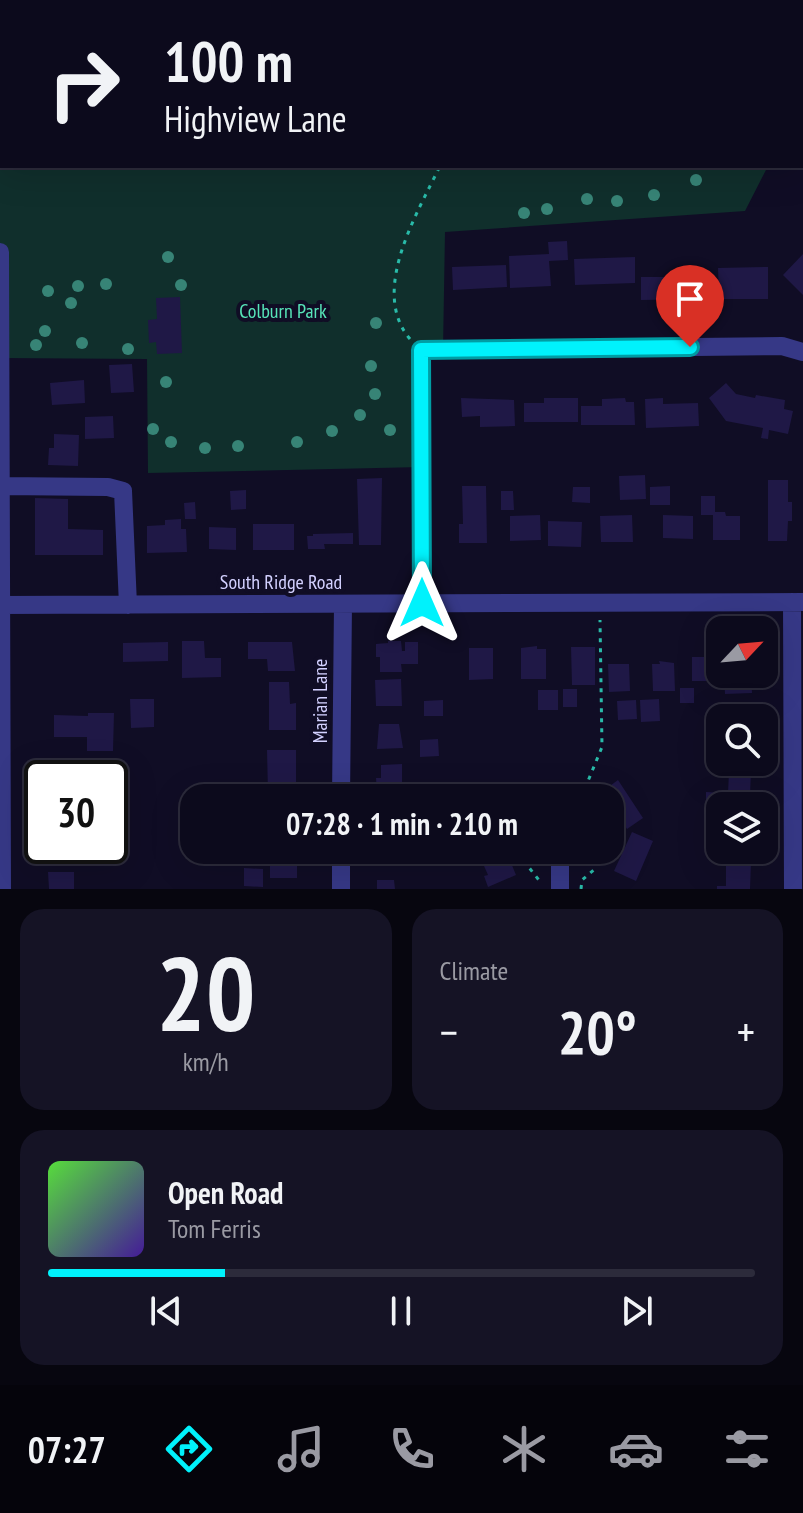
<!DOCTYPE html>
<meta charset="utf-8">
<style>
body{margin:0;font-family:"PT Sans Narrow",sans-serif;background:#151325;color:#f1f3f6;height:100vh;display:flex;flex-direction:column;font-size:30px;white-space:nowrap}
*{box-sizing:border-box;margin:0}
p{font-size:26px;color:#9a9aa3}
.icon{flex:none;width:44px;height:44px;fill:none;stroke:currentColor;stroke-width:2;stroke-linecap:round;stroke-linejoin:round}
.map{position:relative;height:889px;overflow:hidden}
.panel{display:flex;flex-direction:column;gap:20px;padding:20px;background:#07060f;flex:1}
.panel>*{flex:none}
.top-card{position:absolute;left:0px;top:0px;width:804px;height:168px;box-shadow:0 8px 32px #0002,0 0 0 2px #2c2b3b;background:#0c0a1c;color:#f1f3f6;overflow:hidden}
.needle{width:52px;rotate:64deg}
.buttons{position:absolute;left:706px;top:616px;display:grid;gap:16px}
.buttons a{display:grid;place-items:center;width:72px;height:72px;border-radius:16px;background:#0c0a1c;box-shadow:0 8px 32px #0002,0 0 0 2px #2c2b3b;font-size:40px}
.speed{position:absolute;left:24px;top:760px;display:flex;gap:16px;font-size:40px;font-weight:700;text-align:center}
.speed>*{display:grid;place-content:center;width:104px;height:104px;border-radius:50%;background:#0c0a1c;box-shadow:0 8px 32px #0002,0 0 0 2px #2c2b3b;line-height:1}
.speed .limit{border:4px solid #111;border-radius:12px;background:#fff;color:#111}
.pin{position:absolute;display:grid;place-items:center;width:68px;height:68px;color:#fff;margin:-82px -34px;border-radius:50% 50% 50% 0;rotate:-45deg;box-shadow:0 0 8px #0007}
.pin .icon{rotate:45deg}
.me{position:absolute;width:88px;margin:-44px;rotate:0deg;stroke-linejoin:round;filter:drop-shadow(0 0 6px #0008)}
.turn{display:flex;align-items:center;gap:28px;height:168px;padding:0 32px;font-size:36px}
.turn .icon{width:104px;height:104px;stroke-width:2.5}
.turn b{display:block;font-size:56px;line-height:68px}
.big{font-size:60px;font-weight:700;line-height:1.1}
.panel .card{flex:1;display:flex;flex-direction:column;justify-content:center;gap:12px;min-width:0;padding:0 28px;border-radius:24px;background:#151325}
.panel .dial{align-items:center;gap:0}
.dial b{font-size:104px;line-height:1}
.song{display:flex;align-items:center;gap:24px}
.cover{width:96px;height:96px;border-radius:12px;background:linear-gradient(135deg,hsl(110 70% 55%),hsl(260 70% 35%))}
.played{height:8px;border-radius:4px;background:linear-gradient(90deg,#00f2fc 25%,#2c2b3b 25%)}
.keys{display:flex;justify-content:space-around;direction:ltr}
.heat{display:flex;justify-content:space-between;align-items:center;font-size:44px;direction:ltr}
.panel .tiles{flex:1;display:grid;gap:20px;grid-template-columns:1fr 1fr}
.card:last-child{grid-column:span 2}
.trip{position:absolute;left:180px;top:784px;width:444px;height:80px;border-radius:24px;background:#0c0a1c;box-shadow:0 8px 32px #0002,0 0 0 2px #2c2b3b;font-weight:700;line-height:80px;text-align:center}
.dock{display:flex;height:128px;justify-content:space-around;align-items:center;background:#05040b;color:#9a9aa3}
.dock .icon{width:56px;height:56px}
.dock .current{color:#00f2fc}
.dock b{font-size:36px;color:#f1f3f6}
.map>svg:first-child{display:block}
.green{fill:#102f2c}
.building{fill:#1f1846}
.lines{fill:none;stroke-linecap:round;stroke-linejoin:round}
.path{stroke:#29bba9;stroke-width:3;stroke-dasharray:4 6;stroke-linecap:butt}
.minor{stroke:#363886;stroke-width:18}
.tree{fill:#378476}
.route-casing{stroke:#009da4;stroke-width:20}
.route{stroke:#00f2fc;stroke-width:14}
.labels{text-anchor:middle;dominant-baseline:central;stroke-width:8;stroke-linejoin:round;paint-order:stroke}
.park-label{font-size:20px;fill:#57e5b9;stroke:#100d25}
.street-label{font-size:20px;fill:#d3d1ff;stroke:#100d25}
</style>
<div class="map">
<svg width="803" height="889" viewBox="0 0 803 889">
<rect width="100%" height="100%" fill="#100d25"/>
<path class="green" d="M0 0H803V98L802 100V2H2V166H768L745 211 445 232 443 350H422V467L148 473 147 359 0 358Z"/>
<path class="building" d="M567 241 568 260 549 261 551 286 510 288 509 256 549 254 548 242Z
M803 254V295L783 275Z
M635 257V283L575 285 574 259Z
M506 265 507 287 453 290 452 267Z
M768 267V299H719L718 268Z
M705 270V299L641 300V277H680V283H687V271Z
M180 297 182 353 157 354 156 342 149 343 148 320 157 319 156 298Z
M132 364 134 392 111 393 109 365Z
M84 380 85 403 52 405 50 383Z
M726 383 736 394 755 398 756 395 785 400 784 409 793 411 788 434 769 430 768 439 761 438 763 428 726 421 709 398Z
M461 398 514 400 515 426 480 427V416L462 417Z
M544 398H578V422H524V403H544Z
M625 398 626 402H634L635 425H581V406H602V399Z
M663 398V404L698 403 699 426 646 428 645 399Z
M113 416 114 438 85 439V417Z
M54 434 79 435 78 466 48 465 49 448H54Z
M645 475 646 499 620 500 619 476Z
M382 478 381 545H359L357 479Z
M768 480H788V502H792V521H788L787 541H768Z
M462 486H486L487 543H459V524H463Z
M670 486V505H650V487Z
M573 487H590V503L572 502Z
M246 490V509L231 510 230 491Z
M501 491H513L514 510H501Z
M701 496H715V512H725L726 516H740V540H713V515H701Z
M35 498 68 499V529L103 530V555H35Z
M195 502 196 519H185L184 503Z
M540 515 541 540 510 541V516Z
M632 515 633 542H601L600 516Z
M663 515 693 516V539L663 538Z
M181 519V529H186L187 552 147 553V526L165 525V520Z
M548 521 582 522 581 547 548 546Z
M253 524H294V550H253Z
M209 527 236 528V550L209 549Z
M353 533V544H324L325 549H308L307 536H313V534Z
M182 641H204L205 658H221V677L182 678Z
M388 641H401L402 651H405V642H418V664H401L402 672H380V657H376V644L388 643Z
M168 642V661L123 662V643Z
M248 642H292L295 671H268L267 659H248Z
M537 646V649H546V679H521V648Z
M571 647H595V685H572Z
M469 648H493V679L469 680Z
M692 657H716V681H692Z
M659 661 674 663 675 691H653L652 664H660Z
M608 664H629L630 691 609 692Z
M724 674H751L752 693 725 694Z
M401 679 402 706H376L375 680Z
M269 682H289L290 704 296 703V730H269Z
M680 688H694V703H680Z
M563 689H577V707H563Z
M538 690H558V710H538Z
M130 699H154V727L131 728Z
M659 699 660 721 641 722 640 700Z
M443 700V716H424V701Z
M636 700 637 719 618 720 617 701Z
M88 713H114L113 751H87V737H54V715L88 716Z
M379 724H399L403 748 377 749Z
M438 739 439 756 420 757V740Z
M267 750H296V793H268Z
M81 763V778H56V775H59V764Z
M402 764V793H377L376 778H381V765Z
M729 770 751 771 750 795 728 794Z
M618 780 643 818 627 829 621 819 618 822 610 811V798H601L599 794Z
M505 782 524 794 521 798H495Z
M425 786V798H410L409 787Z
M706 792 725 793 724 806 706 807Z
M632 832 653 841 636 881 614 871Z
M88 847H113V861H88Z
M270 850H292V862H297V878H270Z
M376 850H402V862H376Z
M477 850H503L507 853 516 875 488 887 484 876 488 875Z
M726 861 751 862 750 889H717V886H726Z
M244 868 263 869V887L244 886Z
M48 872H74V889H49Z
M377 880H394L395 889H377Z"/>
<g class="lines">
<path class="path" d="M450 0V2
M410 339C369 291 418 212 440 166
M581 798 602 747 600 620
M523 850 527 865 542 884
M581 889 582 880 596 868 600 850"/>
<path class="minor" d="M0 252 2 889
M1 486 108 487 123 491 128 605
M792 602 793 889
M422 603 421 350 782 346 803 352
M0 605 803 602
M341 798 343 604
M560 850V889
M341 889V850"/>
</g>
<g class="tree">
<circle cx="696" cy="180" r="6"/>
<circle cx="654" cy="195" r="6"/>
<circle cx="587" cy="199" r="6"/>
<circle cx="617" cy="201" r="6"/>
<circle cx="547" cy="209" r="6"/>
<circle cx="524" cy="213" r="6"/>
<circle cx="168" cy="257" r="6"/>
<circle cx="106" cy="284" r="6"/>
<circle cx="181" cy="285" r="6"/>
<circle cx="78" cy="286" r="6"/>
<circle cx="48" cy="291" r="6"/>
<circle cx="71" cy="303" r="6"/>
<circle cx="376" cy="323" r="6"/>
<circle cx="45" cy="331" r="6"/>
<circle cx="82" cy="343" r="6"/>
<circle cx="36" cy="345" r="6"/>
<circle cx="128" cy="349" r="6"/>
<circle cx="371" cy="366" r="6"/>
<circle cx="166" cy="382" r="6"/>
<circle cx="375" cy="394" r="6"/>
<circle cx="360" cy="415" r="6"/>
<circle cx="153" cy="429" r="6"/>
<circle cx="390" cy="430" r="6"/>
<circle cx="332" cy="431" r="6"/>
<circle cx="171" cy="442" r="6"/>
<circle cx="297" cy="442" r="6"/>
<circle cx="238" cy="446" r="6"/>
<circle cx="205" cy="448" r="6"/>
</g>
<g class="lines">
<defs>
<path id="route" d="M422 603 421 350 690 347"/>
</defs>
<use href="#route" class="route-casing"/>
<use href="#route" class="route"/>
</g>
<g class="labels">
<g class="park-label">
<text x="283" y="311">Colburn Park</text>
</g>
<g class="street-label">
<text x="281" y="582">South Ridge Road</text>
<text transform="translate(320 701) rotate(-90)">Marian Lane</text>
</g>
</g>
</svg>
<div class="buttons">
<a><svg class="needle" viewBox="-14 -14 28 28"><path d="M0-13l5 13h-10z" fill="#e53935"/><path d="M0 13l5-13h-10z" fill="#9a9aa3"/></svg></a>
<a><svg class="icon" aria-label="search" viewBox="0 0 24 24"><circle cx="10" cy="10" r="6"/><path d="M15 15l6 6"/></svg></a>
<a><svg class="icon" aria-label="layers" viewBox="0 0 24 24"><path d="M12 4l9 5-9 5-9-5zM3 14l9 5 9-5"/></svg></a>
</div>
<div class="speed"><div class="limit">30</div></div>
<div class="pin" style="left:690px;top:347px;background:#d93025"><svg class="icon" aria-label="arrive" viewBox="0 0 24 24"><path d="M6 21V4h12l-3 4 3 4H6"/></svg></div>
<svg class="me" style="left:422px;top:603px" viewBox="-20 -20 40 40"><path d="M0-17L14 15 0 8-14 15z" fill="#00f2fc" stroke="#fff" stroke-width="4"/></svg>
<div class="trip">07:28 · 1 min · 210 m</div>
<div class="top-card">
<div class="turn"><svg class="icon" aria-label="right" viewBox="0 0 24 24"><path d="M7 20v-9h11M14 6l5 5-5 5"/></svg><div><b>100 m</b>Highview Lane</div></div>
</div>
</div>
<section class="panel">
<div class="tiles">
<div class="card dial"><b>20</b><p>km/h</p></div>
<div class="card"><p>Climate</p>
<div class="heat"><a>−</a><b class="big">20°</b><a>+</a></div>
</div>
<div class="card">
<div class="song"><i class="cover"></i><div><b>Open Road</b><p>Tom Ferris</p></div></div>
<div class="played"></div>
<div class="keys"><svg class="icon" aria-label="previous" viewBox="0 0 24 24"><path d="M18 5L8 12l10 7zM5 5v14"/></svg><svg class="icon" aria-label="pause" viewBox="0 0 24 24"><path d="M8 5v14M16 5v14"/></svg><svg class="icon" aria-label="next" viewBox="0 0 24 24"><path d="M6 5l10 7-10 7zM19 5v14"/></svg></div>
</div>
</div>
</section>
<nav class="dock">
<b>07:27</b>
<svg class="icon current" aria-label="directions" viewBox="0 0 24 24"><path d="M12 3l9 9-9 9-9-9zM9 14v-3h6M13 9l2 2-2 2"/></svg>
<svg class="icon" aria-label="music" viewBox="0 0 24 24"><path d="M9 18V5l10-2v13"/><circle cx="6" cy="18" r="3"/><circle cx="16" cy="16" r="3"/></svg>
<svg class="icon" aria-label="phone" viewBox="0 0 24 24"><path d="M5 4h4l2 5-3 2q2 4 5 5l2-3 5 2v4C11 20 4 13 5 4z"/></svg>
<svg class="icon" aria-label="climate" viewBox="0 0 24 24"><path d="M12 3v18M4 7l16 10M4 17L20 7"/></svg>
<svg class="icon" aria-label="car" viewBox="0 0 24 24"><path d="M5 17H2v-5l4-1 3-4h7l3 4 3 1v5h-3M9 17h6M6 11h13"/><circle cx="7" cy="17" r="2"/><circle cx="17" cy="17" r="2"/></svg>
<svg class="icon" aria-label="filters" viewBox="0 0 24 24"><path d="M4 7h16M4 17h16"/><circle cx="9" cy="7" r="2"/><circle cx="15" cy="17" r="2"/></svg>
</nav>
